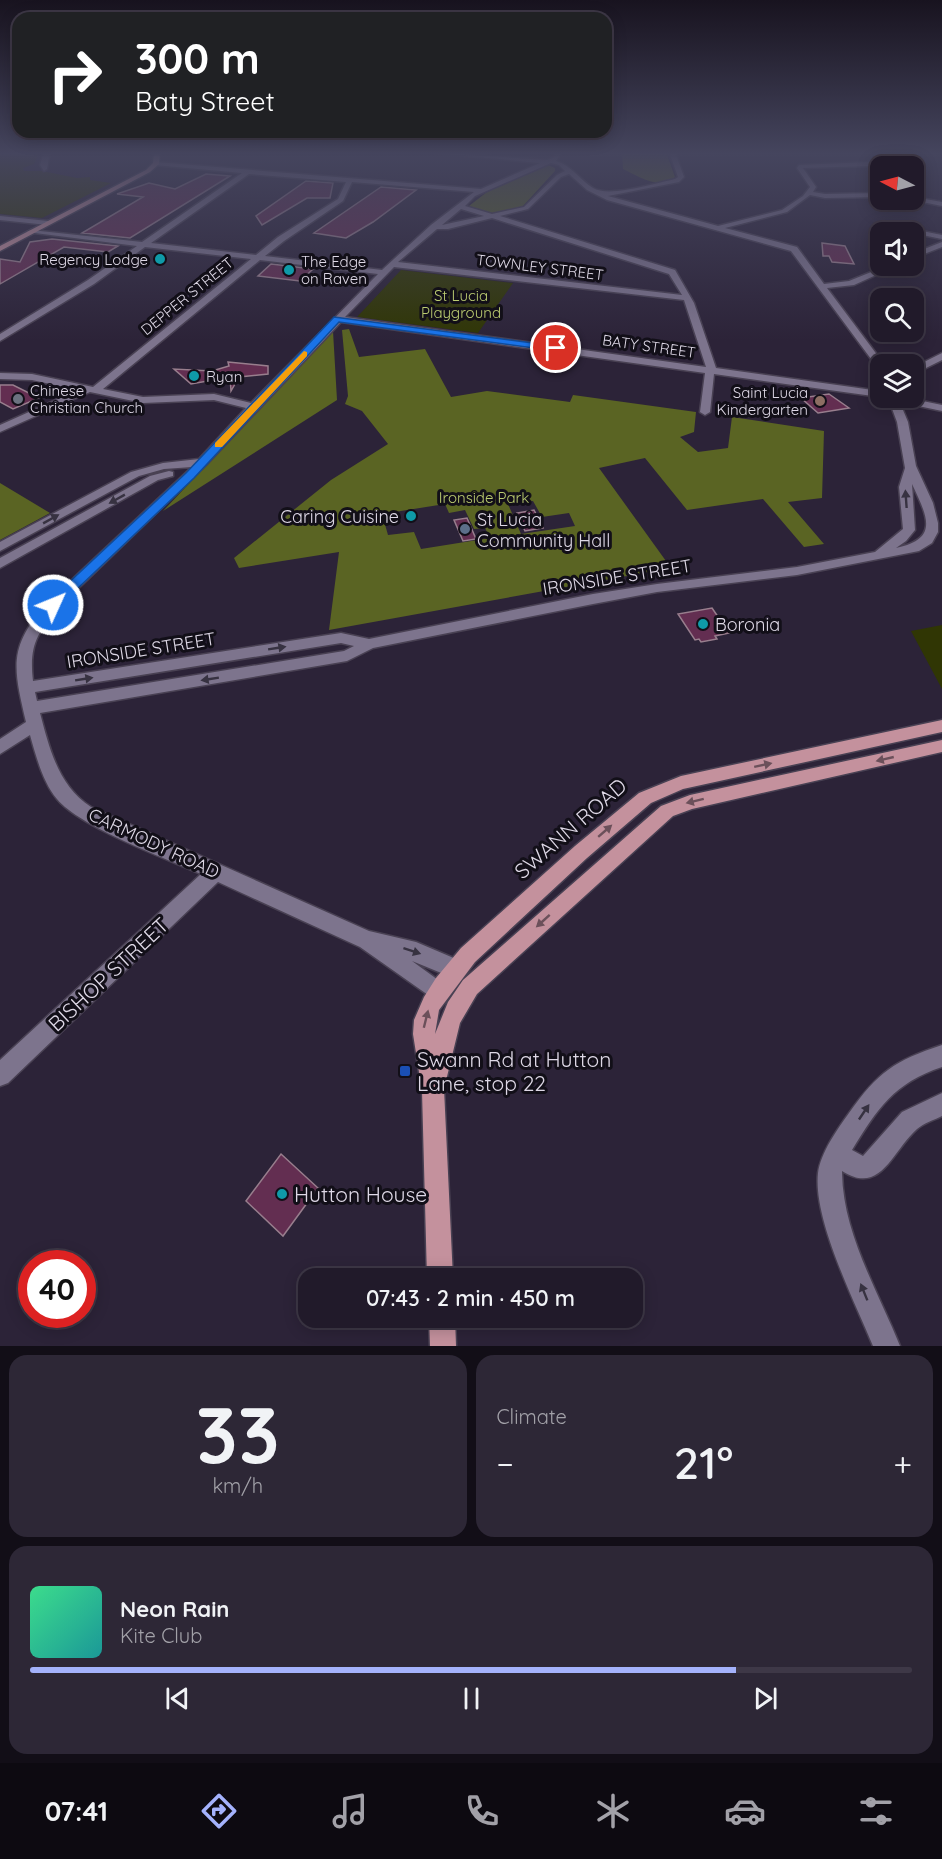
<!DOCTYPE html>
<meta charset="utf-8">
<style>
body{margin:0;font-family:Quicksand,sans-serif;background:#2d2736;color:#f1f3f6;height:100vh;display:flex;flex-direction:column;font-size:22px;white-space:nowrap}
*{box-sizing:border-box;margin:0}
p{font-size:20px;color:#a2a1a8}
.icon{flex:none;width:33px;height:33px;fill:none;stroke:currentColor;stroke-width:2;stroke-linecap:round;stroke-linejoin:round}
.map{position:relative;height:1346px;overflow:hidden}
.drawer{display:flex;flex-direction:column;gap:9px;padding:9px;background:#120e17;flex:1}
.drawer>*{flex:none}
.guide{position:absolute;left:12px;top:12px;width:600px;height:126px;border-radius:18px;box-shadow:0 3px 15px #0003,0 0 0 2px #3e3847;background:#202124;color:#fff;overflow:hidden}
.needle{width:39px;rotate:276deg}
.fabs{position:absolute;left:870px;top:156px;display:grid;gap:12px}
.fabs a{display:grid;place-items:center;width:54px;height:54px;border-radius:12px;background:#211a2a;box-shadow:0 3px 15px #0003,0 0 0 2px #3e3847;font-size:30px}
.speed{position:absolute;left:18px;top:1250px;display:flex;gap:12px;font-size:30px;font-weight:700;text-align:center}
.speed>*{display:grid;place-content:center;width:78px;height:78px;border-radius:50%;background:#211a2a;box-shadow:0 3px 15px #0003,0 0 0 2px #3e3847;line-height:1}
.speed .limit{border:9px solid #d22;background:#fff;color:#111}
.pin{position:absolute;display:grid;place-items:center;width:51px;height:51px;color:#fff;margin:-26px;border:3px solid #fff;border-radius:50%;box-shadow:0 2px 6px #0007}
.me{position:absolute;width:66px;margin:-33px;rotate:46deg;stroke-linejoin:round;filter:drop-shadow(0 0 4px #0008)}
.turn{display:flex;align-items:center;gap:21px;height:126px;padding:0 24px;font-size:27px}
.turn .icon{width:78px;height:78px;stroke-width:2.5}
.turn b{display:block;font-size:42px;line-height:51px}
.big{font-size:45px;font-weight:600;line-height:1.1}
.drawer .tile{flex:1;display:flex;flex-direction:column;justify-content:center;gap:9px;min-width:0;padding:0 21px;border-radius:18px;background:#2d2736}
.drawer .dial{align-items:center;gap:0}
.dial b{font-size:78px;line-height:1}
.song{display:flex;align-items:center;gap:18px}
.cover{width:72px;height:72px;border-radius:9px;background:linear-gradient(135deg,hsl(150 70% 55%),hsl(180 70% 35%))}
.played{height:6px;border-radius:3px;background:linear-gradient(90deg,#a4b2fc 80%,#3e3847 80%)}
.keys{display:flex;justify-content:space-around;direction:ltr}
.heat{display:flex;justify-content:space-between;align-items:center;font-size:33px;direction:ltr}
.drawer .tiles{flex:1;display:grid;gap:9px;grid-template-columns:1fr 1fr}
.tile:last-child{grid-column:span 2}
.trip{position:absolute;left:298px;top:1268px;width:345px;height:60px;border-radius:18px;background:#211a2a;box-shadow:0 3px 15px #0003,0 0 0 2px #3e3847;font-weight:600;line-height:60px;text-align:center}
.tabs{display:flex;height:96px;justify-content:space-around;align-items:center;background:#0d0a11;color:#a2a1a8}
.tabs .icon{width:42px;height:42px}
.tabs .current{color:#a4b2fc}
.tabs b{font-size:27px;color:#f1f3f6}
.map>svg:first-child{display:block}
.green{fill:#303604}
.forest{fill:#5a6423;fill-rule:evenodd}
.building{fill:#632e51;stroke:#987e8d;stroke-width:1.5}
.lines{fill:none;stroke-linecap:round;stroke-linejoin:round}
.minor-casing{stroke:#494153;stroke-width:3}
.major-casing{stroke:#494153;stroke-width:3}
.minor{fill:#7d748d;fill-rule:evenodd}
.major{fill:#c4919d;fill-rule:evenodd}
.oneway{fill:#373241}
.oneway2{fill:#6b505a}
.route{fill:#1a73e8;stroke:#114b97;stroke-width:1.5}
.slow{fill:#f59e0b}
.culture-dot{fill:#0f9aa8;stroke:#120f18;stroke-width:2}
.worship-dot{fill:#6b7280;stroke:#120f18;stroke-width:2}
.education-dot{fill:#8d6e63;stroke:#120f18;stroke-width:2}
.service-dot{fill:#5c6f8a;stroke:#120f18;stroke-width:2}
.transit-dot{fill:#1a4fb4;stroke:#120f18;stroke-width:2}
.labels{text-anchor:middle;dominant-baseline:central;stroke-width:6;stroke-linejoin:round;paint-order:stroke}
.far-poi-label{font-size:15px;fill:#ded8e6;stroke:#120f18;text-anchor:start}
.far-street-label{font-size:15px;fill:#ded8e6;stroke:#120f18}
.far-park-label{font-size:15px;fill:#bccd71;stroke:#120f18}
.poi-label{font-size:18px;fill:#ded8e6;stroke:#120f18;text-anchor:start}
.street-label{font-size:18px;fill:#ded8e6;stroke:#120f18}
.near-street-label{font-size:21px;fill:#ded8e6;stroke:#120f18}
.near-poi-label{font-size:21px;fill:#ded8e6;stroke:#120f18;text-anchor:start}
</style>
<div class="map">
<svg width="942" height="1346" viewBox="0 0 942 1346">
<rect width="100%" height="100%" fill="#2c2338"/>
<path class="green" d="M0 152H39L34 164 23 168 24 171H42L77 178 90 177V180L111 183 42 218 0 214Z
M401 270 513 283 478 333 357 317Z
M942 625V689L911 631Z"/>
<path class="forest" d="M622 152H666L675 177C660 191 638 176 623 169Z
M548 165 555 168V171L522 207 492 214 469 206 487 192Z
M349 329 359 357 425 349 451 397 487 391 570 402 573 395 696 412 694 432 680 437 698 452 728 448 732 417 824 431 822 498 788 502 824 544 804 547 763 499 687 510 645 458 599 468 671 568 329 630 339 552 239 568 234 558 331 480 388 444 362 411 345 404 348 396 342 330ZM533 501 542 517 569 513 575 526 521 534 508 504ZM445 504 449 513 465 510 474 529 485 528 490 538 421 549 414 532 388 535 382 514Z
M333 331 337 400 163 511Z
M0 483 50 513 0 540Z"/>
<path class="building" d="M206 174 230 176 130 238 82 233 143 197 117 194 149 183 175 189Z
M306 181 333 183 330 198H307L262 225 256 216Z
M381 187 416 190 373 222 346 238 314 233Z
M52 239 118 246 108 252 64 247 0 284V259L20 262 30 242Z
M822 243 845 246 854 264 832 262 829 256H823Z
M271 264 313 269 300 281 258 276Z
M228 362 268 366V374L239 377 231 391 230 377 191 384 174 369 212 371 229 366Z
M0 385H13L39 398 13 409 0 402Z
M829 394 849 408 818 413 801 398Z
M534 510 543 528 525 531 517 513Z
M467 518 476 539 463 541 454 520Z
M712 608 729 633 715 636 717 639 701 642 699 639 695 640 678 614Z
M281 1154 318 1188 283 1236 246 1201Z"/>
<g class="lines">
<defs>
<path id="minor" d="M44 152H50L47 169 44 171 40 165Z
M427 152 547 160 553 158 556 152H562L556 161C571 165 580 180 593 188 609 198 656 183 675 179L678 177 669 152H675L684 177 679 182 608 196 718 226 782 210 803 196 810 187 797 168 799 165 870 162 884 152H891L871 166 803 168 816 187 813 192 825 194 880 193V197L825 198 810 195 787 212 725 228 797 247 824 284 849 281 886 266H896L854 285 827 288 884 364H880V368L877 367 791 251 607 200 587 190 569 174 561 177 528 209 500 216 675 270 694 303 716 368 880 391V397L714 374 710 412 705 415 700 412 705 373 341 322 207 464 58 608C36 634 29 647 33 681L341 633 369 639 593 594 657 584 797 567 875 552 903 529 899 487 905 468 897 422 888 398H898L908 422 916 466 933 503 938 523V532L932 543 919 551 797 575 657 592 593 604 373 648 347 661 40 713C49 747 58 786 91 807L369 931 416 942 463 962 466 969 463 976 456 979 412 961 445 985 448 992 445 999 438 1002 360 947 218 882 8 1083 0 1086V1060L201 874C165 858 80 827 57 799 43 783 36 756 30 735L0 754V739L26 722C13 666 8 647 48 602L192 467 164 469 139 476 0 551V542L131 472 163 463 199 459 246 408 214 400 143 403 90 392 0 432V425L78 390 32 380 0 379V373L32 374 93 387 251 259 145 247 94 284 0 341V334L88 280 137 246 27 232 31 230 142 242 242 173 154 165 156 162 481 189 540 163ZM551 163 559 165 565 171 557 175 524 207 492 214 465 206 475 196ZM249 174 346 182 338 199 278 237 256 255 151 243ZM352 182 474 192 431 225 382 270 265 256 284 241 343 201ZM461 209 484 216 442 225ZM492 218 669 274 682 295 398 262 437 229H448ZM260 260 378 274 251 403 214 394 143 397 103 389ZM394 267 684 300 706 367 345 317ZM912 484C927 516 940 539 896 548L906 541 915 530ZM341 643 354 646 344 651 37 701 35 692Z
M914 197 942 202V206L912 200Z
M0 216 48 221 52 223 48 225 0 220Z
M887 224 942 235V239L887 228Z
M942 242V247L914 258V253Z
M942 353V360L914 374V367Z
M908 398 942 405V411L904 403 903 401Z
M169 471 173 472V476L158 480 0 568V558L150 476Z
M942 1045V1067C894 1083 878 1108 852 1150L863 1156 902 1112 942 1093V1116C934 1120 924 1123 917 1129 892 1151 881 1196 842 1171V1173C843 1234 878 1291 900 1346H873C855 1302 813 1220 818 1173 821 1152 837 1130 849 1113 878 1072 894 1061 942 1045Z"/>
<path id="major" d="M154 152H160L159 164 150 172 0 251V246L146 170 153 163Z
M942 720V732L683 789 651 803 587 858 475 962 439 1010 435 1034 448 1002 463 980 661 806 690 795 942 740V752L692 809 673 816 477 994 460 1023 444 1089 453 1278H427L422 1091 413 1034 414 1020 424 997 436 978 461 948 575 846 639 793 681 776Z
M429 1317H455L456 1346H430Z"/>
</defs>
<use href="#minor" class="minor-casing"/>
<use href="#major" class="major-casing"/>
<use href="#minor" class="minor"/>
<use href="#major" class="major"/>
</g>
<defs><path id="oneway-solid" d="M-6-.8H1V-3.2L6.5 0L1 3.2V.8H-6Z" transform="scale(1.5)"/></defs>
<g class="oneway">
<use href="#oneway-solid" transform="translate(117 499) rotate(151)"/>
<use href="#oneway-solid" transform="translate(906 499) rotate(-94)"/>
<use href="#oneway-solid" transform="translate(51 519) rotate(-29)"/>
<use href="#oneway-solid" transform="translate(277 648) rotate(-9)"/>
<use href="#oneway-solid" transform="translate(84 679) rotate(-9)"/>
<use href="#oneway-solid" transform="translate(210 679) rotate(171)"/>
<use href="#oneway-solid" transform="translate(412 951) rotate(18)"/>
<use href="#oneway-solid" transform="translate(864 1112) rotate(-56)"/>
<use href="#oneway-solid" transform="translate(864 1292) rotate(-112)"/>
</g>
<g class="oneway2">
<use href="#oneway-solid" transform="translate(885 759) rotate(167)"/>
<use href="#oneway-solid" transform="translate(763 765) rotate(-12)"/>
<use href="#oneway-solid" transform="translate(695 801) rotate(166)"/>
<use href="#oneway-solid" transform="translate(605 831) rotate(-41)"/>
<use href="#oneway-solid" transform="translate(543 921) rotate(138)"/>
<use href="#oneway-solid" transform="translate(426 1019) rotate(-76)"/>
</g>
<linearGradient id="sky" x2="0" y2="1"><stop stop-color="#18131f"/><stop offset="0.45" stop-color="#45455e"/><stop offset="1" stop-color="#45455e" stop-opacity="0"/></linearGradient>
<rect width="942" height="341" fill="url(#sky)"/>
<path class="route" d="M334 317 556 346 560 348 556 351 339 322 194 478 57 608H48L46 605 48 602 186 473Z"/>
<path class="slow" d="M304 351 307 352V356L222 447H215V443Z"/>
<g class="culture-dot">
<circle cx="160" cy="259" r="6"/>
<circle cx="289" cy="270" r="6"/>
<circle cx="194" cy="376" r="6"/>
<circle cx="411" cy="516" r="6"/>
<circle cx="703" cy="624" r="6"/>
<circle cx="282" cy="1194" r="6"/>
</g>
<circle class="worship-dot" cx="18" cy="399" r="6"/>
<circle class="education-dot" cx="820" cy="401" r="6"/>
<circle class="service-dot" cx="465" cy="529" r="6"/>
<rect class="transit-dot" x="399" y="1065" width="12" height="12" rx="3"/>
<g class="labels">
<g class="far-poi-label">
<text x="148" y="259" text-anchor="end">Regency Lodge</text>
<text x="301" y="261">The Edge<tspan x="301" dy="17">on Raven</tspan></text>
<text x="206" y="376">Ryan</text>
<text x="30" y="390">Chinese<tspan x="30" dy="17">Christian Church</tspan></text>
<text x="808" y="392" text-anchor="end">Saint Lucia<tspan x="808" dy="17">Kindergarten</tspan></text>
</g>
<g class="far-street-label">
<text transform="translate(540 267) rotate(7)">TOWNLEY STREET</text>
<text transform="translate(187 296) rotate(-39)">DEPPER STREET</text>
<text transform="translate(649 346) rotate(8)">BATY STREET</text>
</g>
<g class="far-park-label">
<text x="461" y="295">St Lucia<tspan x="461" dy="17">Playground</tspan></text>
<text x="484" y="497">Ironside Park</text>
</g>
<g class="poi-label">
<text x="399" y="516" text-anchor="end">Caring Cuisine</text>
<text x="477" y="519">St Lucia<tspan x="477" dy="21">Community Hall</tspan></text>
<text x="715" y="624">Boronia</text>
</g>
<g class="street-label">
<text transform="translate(617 577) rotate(-9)">IRONSIDE STREET</text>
<text transform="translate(141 650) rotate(-9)">IRONSIDE STREET</text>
<text transform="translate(154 843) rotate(25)">CARMODY ROAD</text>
</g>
<g class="near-street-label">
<text transform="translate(570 828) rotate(-41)">SWANN ROAD</text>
<text transform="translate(108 974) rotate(-43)">BISHOP STREET</text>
</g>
<g class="near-poi-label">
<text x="417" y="1059">Swann Rd at Hutton<tspan x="417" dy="24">Lane, stop 22</tspan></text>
<text x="294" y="1194">Hutton House</text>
</g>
</g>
</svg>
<div class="fabs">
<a><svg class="needle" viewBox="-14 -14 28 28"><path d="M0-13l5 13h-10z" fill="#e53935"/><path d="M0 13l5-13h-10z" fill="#a2a1a8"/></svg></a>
<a><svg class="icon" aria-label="sound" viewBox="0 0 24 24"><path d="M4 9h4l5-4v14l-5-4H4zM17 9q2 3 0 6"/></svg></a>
<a><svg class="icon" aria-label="search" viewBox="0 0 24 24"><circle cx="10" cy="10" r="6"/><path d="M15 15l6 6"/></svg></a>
<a><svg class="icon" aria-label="layers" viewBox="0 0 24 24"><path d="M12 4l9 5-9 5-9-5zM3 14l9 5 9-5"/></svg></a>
</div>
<div class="speed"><div class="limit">40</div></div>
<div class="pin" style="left:556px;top:348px;background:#d93025"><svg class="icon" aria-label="arrive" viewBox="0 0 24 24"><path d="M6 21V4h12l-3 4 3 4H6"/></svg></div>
<svg class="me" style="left:53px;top:605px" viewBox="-20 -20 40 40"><circle r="17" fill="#1a73e8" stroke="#fff" stroke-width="3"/><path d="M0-11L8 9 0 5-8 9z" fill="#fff"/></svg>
<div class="trip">07:43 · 2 min · 450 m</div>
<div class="guide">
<div class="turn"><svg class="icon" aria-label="right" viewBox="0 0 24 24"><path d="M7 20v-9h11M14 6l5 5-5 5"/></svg><div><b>300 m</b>Baty Street</div></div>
</div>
</div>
<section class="drawer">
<div class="tiles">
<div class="tile dial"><b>33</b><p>km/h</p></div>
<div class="tile"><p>Climate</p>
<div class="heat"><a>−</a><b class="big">21°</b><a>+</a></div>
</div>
<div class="tile">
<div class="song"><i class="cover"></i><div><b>Neon Rain</b><p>Kite Club</p></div></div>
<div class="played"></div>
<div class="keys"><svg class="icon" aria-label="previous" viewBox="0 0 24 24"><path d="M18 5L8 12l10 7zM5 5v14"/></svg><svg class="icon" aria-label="pause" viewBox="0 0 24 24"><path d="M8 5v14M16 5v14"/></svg><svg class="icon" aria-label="next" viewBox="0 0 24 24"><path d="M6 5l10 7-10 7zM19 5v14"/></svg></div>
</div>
</div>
</section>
<nav class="tabs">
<b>07:41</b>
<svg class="icon current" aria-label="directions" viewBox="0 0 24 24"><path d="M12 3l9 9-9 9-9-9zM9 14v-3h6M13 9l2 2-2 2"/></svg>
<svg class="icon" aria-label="music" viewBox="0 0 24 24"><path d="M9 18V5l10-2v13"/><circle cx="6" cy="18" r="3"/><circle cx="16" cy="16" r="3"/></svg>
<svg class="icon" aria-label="phone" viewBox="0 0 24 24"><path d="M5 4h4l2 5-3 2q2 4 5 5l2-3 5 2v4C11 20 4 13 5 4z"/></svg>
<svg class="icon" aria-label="climate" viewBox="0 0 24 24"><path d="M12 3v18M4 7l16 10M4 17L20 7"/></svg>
<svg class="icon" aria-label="car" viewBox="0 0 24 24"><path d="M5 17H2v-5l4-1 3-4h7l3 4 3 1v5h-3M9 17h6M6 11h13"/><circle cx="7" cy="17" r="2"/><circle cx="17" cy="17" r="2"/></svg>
<svg class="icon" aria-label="filters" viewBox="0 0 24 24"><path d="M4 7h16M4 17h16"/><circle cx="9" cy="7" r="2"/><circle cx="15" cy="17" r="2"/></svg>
</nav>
